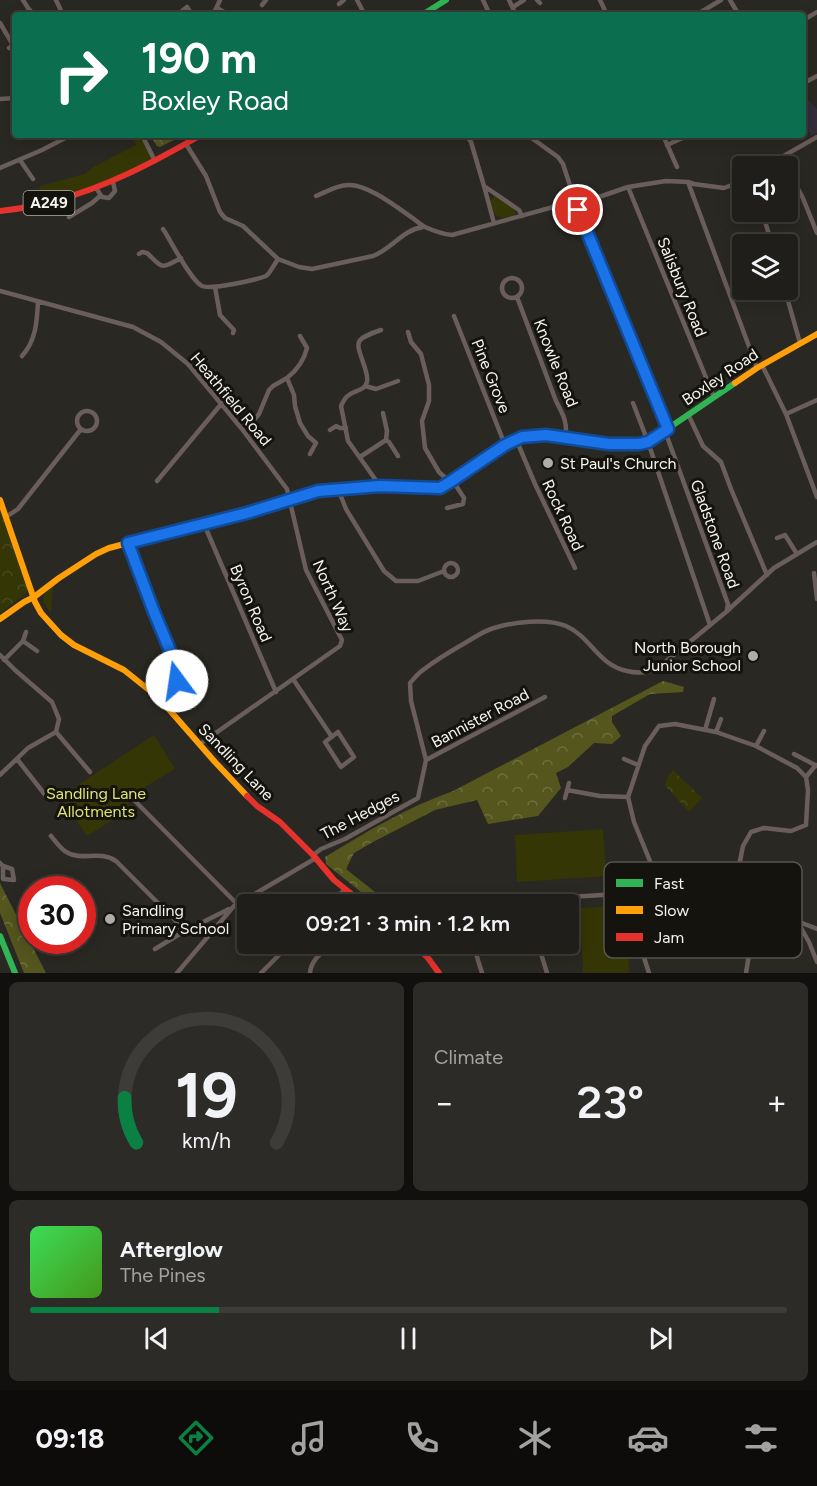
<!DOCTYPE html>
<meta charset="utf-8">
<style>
body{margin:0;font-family:Figtree,sans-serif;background:#2d2b27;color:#f1f3f6;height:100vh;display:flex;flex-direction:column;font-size:22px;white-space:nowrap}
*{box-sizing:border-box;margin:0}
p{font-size:20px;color:#a2a2a2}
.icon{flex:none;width:33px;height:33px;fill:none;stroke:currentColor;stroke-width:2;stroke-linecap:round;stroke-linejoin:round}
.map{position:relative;height:973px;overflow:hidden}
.side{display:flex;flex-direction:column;gap:9px;padding:9px;background:#12100e;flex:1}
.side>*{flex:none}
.top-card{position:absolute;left:12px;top:12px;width:794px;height:126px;border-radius:6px;box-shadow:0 3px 15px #0003,0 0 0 2px #3d3c39;background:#0b6e4f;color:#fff;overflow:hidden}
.buttons{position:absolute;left:732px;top:156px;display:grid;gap:12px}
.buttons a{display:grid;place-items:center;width:66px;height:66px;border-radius:6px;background:#201e1a;box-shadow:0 3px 15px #0003,0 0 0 2px #3d3c39;font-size:30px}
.speed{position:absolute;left:18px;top:876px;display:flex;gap:12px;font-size:30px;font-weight:700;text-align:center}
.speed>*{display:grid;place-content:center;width:78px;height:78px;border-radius:50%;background:#201e1a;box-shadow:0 3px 15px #0003,0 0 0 2px #3d3c39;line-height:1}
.speed .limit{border:9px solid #d22;background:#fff;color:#111}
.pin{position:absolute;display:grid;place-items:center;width:51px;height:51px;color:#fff;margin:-26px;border:3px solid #fff;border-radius:50%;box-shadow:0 2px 6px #0007}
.me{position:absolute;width:66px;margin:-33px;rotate:346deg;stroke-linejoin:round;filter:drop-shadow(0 0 4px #0008)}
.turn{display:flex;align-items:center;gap:21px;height:126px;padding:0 30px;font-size:27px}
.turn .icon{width:78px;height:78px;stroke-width:2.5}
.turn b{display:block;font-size:42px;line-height:51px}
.big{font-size:45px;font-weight:600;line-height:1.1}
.side .tile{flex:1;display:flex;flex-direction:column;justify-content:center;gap:9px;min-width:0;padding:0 21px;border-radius:9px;background:#2d2b27}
.side .dial{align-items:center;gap:0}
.dial svg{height:156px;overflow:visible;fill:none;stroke:#3d3c39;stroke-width:7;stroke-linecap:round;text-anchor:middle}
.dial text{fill:#f1f3f6;stroke:none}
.song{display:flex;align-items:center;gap:18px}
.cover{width:72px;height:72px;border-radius:9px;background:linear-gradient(135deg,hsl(130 70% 55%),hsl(100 70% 35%))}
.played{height:6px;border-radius:3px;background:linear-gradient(90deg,#0b8043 25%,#3d3c39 25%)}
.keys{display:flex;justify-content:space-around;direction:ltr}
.heat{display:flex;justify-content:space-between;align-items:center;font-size:33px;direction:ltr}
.side .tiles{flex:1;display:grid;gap:9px;grid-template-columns:1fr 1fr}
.tile:last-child{grid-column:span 2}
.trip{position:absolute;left:237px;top:894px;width:342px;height:60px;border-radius:6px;background:#201e1a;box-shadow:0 3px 15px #0003,0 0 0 2px #3d3c39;font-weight:600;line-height:60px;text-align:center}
.menu{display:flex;height:96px;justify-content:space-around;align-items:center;background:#0d0c0a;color:#a2a2a2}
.menu .icon{width:42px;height:42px}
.menu .selected{color:#0b8043}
.menu b{font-size:27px;color:#f1f3f6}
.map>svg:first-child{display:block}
.commercial{fill:#342d3a}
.green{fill:#343605}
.forest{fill:url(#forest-crowns)}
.park{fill:url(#park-crowns)}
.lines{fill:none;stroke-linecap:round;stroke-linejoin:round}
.street{stroke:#6a5e5c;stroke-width:4.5}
.fast{stroke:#30b455;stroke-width:6}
.slow{stroke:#ff9f0a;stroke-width:6}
.jam{stroke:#e5322d;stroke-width:6}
.route-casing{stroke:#114b97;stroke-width:15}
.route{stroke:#1a73e8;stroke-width:10}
.poi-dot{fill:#afada5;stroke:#14130d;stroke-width:2}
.labels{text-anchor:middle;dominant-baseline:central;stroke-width:6;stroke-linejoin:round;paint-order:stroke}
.shield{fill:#14130d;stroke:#b2b0a9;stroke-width:1.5}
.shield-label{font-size:15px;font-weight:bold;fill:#f6f4ec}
.street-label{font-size:16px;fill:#f6f4ec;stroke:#14130d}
.poi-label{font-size:16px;fill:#f6f4ec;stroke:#14130d;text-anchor:start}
.park-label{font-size:16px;fill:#dee473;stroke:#14130d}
.key{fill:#14130d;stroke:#585650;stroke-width:1.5}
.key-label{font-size:16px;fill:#f6f4ec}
</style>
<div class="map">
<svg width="817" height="973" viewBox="0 0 817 973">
<defs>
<pattern id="forest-crowns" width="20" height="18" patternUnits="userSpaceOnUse" patternTransform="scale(1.5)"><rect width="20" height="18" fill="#54561e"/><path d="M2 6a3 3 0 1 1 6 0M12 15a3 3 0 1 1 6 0" fill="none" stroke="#6d6f3f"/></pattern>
<pattern id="park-crowns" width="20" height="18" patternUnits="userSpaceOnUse" patternTransform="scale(1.5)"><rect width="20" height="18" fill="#343605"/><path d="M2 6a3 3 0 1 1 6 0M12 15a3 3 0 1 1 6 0" fill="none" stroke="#484a1d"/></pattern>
</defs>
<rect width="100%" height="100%" fill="#2a2822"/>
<path class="commercial" d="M809 101 817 109V133L811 136 803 120V105Z"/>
<path class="green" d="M131 135H142L155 161 44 204 39 187 51 183 85 174 93 167 136 145Z
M494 196H496L516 210 514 216C497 220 495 218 490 201Z
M53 585 51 613C40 600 40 597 53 585Z
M154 735 175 769 127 798 130 809 87 836 63 801 78 785Z
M603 829 606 876 517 882 515 835Z
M626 906 629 973H583L580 908Z"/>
<path class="forest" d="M156 135H184L160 147 157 146 151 137Z
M663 681 684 687 683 692 650 694 612 716V722L621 736 612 744 594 743 568 767 556 773 561 788 538 816 488 824 477 800 435 810 373 842 354 853 346 869 390 904H376L326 864 325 857C366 832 408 807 453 791Z
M0 883 4 891 46 973H24L0 913Z"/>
<path class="park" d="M0 507 28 592 0 613Z
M673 770 702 798 689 812 665 785 669 775Z"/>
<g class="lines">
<path class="street" d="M23 0 28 8 34 15
M56 0 63 15
M357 0 365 15
M483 0 490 15
M509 0 516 15
M537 0 540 3
M600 0 607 15
M730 0 739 15
M339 4 344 0
M262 5 266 0
M513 7 524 0
M217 8 229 15
M73 15 76 13
M177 15 187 7 191 13
M213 15 220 0
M696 15 721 0
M802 21 817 12
M0 23 13 45 9 48
M802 84 817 76
M0 99 15 98
M142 135 155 161
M466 135 471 142 484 186 519 210 522 216
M531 135 533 139 558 157 563 164 575 201 667 429
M663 135 677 167
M186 144 206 176 220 212 225 218 243 226 278 259 299 267 312 269 373 256C392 249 402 230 423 227
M667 145 689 135
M779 158 785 166
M20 160 33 179
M766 166 817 137
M0 168 42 150 71 135
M788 171 802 196 817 233
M688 182 757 368
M484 186 494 223
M628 187 714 397
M96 188 102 197 109 198 115 191 113 182
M316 196C326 192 337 185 348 185 368 184 398 208 414 219 418 222 421 225 425 227 434 231 442 234 452 235L575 201 596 198 628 187 666 181 688 182 694 184 724 188 742 181
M578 210 594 199
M762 212 772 244
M753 214 760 212
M69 217 92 203 100 196
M163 229C171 241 191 281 202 286 212 290 255 280 266 276L269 273 278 259
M139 254 142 252 147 253C163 268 160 270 181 258
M502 288a10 10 0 1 1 20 0a10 10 0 1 1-20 0Z
M215 287 220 315 234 330 233 333
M785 290 800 343
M0 291 133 327 161 342 188 364 242 429 287 489 306 570 342 640 340 646 200 744
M517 297 556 401C564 416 567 421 566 439
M454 316 505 445
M408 332 411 342 421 354 429 385V401L422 421 425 448 439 472 450 482
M22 356C36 341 37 321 38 302
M762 365 786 414 817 497
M287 378C297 370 304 361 307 348L300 336
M365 386 376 389 398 381
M633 403 648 442 710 625
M77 421a10 10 0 1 1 20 0a10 10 0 1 1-20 0Z
M383 413 387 431 386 440
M688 414 703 446 721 462 731 489 767 575
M786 414 817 400
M242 429 253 421 259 414 269 390 273 386 287 378 294 395 295 406 300 423 308 436 316 443 310 454
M330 430 336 426 340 428H346
M665 431 728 604 727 609
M516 439 535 484 575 568
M360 457 386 440 389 442 398 456
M157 481 222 403
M380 486 348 441 341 406C343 402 345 397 349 395 355 390 365 391 367 382 368 377 366 372 365 368 356 341 352 340 381 330
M338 489 346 509 384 571 396 581H418L444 571
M447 508 463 504 464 498 453 481
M6 517 18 509 81 429
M204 524 276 692
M777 538 785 535 797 554
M128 543 154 612 179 673 177 681 159 698
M444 570a7 7 0 1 1 14 0a7 7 0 1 1-14 0Z
M814 573 817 599
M23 641 37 651
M0 655 15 670 52 702 59 719 56 732 28 748 0 775
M4 660 23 641 26 632
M293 679 332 737
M705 730 714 699
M56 732 90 772
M338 732 354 757 341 767 325 742Z
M716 732 721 719
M756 746 764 731
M794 754 817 766
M17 759 46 796
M624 759 638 765
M426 760 545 697
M806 777 816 765
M567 790 600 796 628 797
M136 793 134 797V800L237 904
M565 798 569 783
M51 836C56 842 61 850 68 853 83 861 99 850 116 861L175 920 183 932
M313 855 321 849 345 839 418 798 426 760 411 701 410 683C414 679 418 673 423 670 436 660 451 651 465 643 474 638 483 631 494 628 513 622 547 618 566 626 591 637 598 665 627 671 639 674 648 673 658 668L726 612 774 568 817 542
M0 863 3 866V879L14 880 12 869 3 866
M634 893 639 942 649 973
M696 898 699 876
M331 904 344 890
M505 904 522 900 634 893 735 901 757 906 797 921 809 942 817 962
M636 913 650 907 655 894 654 871 634 822 628 797 645 746 659 726 675 724 716 732 756 746 797 768 806 777 808 790 806 825 791 831 764 828 751 832 743 846 739 866 740 888 735 901
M797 921 817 929
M684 933 690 897
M639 942 669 941
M473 944 482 973
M538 944 547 973
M155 949 183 932 229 909
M177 973 234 906 316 858
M261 973 286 948
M310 973C311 959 323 952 332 944
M746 973 757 906"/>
<path class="fast" d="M422 15 446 0
M259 509 318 491 380 486 440 488 505 445 522 437 546 435 609 444H639L648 442 735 383
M0 936 15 973"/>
<path class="slow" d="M735 383 757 368 817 334
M0 500 35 602 41 613 61 635 74 645 124 670 159 698 215 762 247 796
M0 619 24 602 34 597 59 578 96 554 109 548 259 509"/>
<path class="jam" d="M0 211C18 209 37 206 54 201 107 187 154 162 201 135
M247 796 257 806 280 822 313 855 334 880 364 904
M414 944 428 958 439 973"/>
</g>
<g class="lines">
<defs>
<path id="route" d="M177 681 179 672 154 612 128 543 247 513 318 491 380 486 440 488 450 482 505 445 522 437 546 435 609 444H639L648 442 668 429 578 210"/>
</defs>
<use href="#route" class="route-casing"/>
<use href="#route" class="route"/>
</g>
<g class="poi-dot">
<circle cx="548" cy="463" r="6"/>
<circle cx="753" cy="656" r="6"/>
<circle cx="110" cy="919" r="6"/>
</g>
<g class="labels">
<rect class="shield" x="23.5" y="191" width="51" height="24" rx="4.5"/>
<g class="shield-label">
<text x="49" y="203">A249</text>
</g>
<g class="street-label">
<text transform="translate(682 287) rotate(68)">Salisbury Road</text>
<text transform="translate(556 363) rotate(68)">Knowle Road</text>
<text transform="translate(491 376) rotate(68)">Pine Grove</text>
<text transform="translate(720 377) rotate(-34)">Boxley Road</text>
<text transform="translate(231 399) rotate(50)">Heathfield Road</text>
<text transform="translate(563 515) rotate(65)">Rock Road</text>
<text transform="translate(715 534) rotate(70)">Gladstone Road</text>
<text transform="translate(333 596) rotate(66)">North Way</text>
<text transform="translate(251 603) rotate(67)">Byron Road</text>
<text transform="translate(480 718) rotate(-28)">Bannister Road</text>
<text transform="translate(236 762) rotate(46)">Sandling Lane</text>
<text transform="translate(360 815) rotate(-28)">The Hedges</text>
</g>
<g class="poi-label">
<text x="560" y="463">St Paul's Church</text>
<text x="741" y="647" text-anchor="end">North Borough<tspan x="741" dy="18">Junior School</tspan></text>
<text x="122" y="910">Sandling<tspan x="122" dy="18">Primary School</tspan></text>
</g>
<g class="park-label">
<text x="96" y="793">Sandling Lane<tspan x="96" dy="18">Allotments</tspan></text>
</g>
</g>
<rect x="604" y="862" width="198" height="96" rx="9" class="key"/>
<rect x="616" y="879" width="27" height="8" fill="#30b455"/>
<rect x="616" y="906" width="27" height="8" fill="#ff9f0a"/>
<rect x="616" y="933" width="27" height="8" fill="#e5322d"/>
<g class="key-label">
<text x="654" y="889">Fast</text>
<text x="654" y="916">Slow</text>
<text x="654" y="943">Jam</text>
</g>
</svg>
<div class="buttons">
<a><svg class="icon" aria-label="sound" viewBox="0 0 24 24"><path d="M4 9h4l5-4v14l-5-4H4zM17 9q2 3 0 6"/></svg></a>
<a><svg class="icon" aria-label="layers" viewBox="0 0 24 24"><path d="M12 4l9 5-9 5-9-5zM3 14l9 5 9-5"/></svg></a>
</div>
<div class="speed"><div class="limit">30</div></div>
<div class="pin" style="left:578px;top:210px;background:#d93025"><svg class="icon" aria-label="arrive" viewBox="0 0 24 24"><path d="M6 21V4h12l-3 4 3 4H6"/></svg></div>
<svg class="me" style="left:177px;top:681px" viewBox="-20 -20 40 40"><circle r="19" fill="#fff"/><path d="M0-13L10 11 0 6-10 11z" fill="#1a73e8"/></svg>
<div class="trip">09:21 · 3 min · 1.2 km</div>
<div class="top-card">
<div class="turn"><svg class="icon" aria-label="right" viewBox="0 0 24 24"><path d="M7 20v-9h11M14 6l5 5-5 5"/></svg><div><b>190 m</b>Boxley Road</div></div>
</div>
</div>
<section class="side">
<div class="tiles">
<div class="tile dial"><svg viewBox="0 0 100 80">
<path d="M14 69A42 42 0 1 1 86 69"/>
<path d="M14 69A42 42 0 0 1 8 46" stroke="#0b8043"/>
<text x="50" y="56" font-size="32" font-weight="700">19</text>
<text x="50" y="72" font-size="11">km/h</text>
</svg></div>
<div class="tile"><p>Climate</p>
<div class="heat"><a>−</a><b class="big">23°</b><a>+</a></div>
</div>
<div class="tile">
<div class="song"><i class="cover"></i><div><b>Afterglow</b><p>The Pines</p></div></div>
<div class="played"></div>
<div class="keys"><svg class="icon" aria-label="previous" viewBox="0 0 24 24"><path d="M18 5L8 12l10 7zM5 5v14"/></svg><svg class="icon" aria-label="pause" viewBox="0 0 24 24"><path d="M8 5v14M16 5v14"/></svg><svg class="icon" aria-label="next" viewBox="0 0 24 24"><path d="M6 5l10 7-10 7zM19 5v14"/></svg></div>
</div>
</div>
</section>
<nav class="menu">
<b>09:18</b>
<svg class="icon selected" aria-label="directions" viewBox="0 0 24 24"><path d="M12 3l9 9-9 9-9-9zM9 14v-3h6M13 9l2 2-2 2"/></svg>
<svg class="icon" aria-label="music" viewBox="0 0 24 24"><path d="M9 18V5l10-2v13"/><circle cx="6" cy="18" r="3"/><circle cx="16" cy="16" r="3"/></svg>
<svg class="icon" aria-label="phone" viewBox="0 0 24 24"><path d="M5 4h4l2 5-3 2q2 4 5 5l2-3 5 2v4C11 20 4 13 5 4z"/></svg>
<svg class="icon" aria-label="climate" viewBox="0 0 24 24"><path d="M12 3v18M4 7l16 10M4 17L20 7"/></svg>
<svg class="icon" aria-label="car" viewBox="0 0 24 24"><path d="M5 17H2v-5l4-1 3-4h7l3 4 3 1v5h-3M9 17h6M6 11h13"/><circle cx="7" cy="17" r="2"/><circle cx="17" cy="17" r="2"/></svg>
<svg class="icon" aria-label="filters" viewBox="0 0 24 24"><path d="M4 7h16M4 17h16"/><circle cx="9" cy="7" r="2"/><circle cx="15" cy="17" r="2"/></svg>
</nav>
